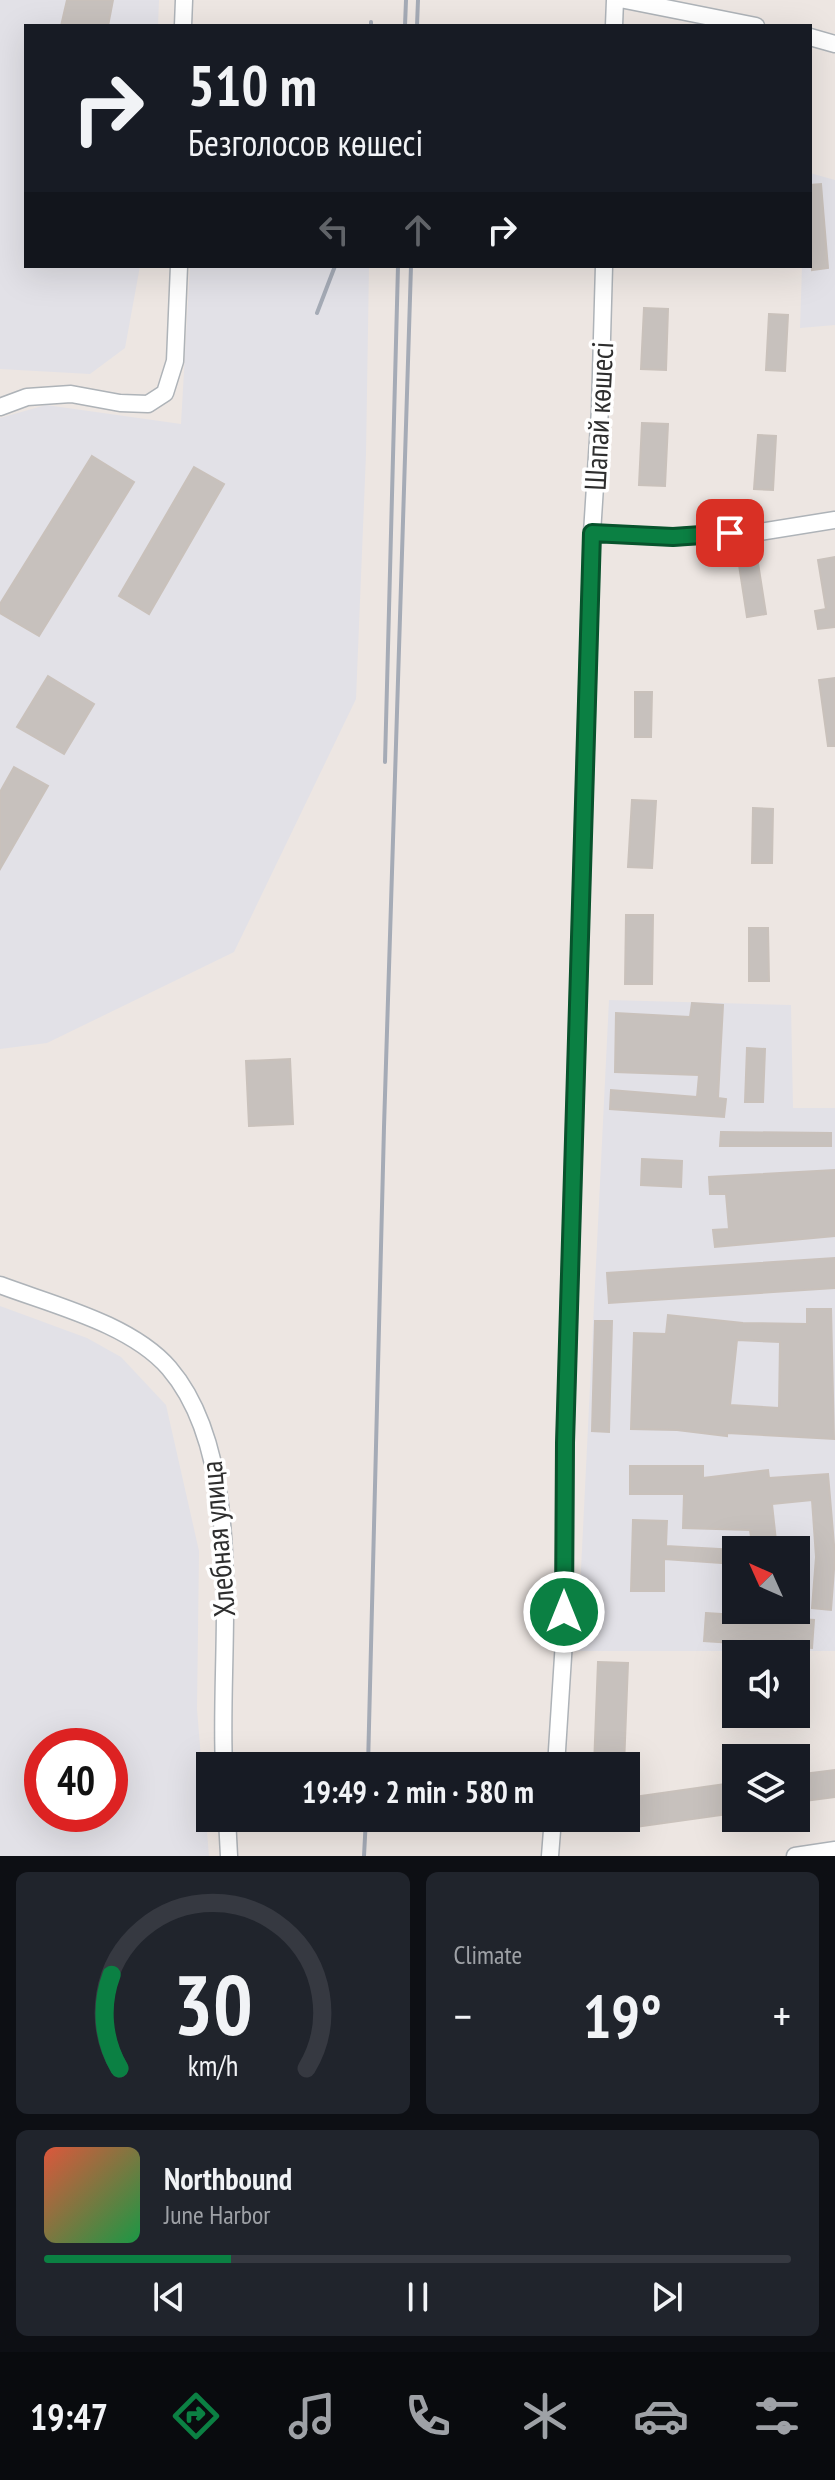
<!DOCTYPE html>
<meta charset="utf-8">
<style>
body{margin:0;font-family:"PT Sans Narrow",sans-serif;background:#20242c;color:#f1f3f6;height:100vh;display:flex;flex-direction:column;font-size:30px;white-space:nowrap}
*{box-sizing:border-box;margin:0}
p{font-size:26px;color:#9ea1a6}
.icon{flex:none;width:44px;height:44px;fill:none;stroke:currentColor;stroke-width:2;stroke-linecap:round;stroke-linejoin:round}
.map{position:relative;height:1856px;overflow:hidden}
.sheet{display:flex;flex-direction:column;gap:16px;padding:16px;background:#0d0f14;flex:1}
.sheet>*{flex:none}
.top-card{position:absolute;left:24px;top:24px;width:788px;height:244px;border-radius:0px;box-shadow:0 8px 32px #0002;background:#171b24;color:#f1f3f6;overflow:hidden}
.needle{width:52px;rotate:315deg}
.fabs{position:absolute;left:722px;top:1536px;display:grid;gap:16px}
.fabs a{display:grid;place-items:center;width:88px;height:88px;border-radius:0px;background:#171b24;box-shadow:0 8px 32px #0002;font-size:40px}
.speed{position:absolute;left:24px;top:1728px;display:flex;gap:16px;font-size:40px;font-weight:700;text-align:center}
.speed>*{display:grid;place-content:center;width:104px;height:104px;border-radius:50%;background:#171b24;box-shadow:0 8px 32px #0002;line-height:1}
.speed .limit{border:12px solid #d22;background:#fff;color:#111}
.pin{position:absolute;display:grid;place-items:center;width:68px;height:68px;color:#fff;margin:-34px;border-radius:16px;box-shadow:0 4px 12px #0006}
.me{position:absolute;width:88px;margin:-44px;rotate:0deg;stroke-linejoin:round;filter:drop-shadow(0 0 6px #0008)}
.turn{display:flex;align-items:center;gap:28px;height:168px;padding:0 32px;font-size:36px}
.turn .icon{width:104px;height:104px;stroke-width:2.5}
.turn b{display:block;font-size:56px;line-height:68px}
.lanes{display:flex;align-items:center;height:76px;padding:0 32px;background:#0003;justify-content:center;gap:40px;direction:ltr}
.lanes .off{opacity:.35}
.big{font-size:60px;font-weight:700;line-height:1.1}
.sheet .widget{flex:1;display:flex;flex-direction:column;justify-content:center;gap:12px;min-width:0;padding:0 28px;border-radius:12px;background:#20242c}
.sheet .dial{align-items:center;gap:0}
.dial svg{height:208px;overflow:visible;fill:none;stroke:#363941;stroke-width:7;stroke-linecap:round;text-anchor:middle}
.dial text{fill:#f1f3f6;stroke:none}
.song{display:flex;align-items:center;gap:24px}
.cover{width:96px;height:96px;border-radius:12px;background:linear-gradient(135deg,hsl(10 70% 55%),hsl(140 70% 35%))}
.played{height:8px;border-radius:4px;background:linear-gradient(90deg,#0b8043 25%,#363941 25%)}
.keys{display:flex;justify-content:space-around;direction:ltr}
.heat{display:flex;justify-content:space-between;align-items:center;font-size:44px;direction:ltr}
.sheet .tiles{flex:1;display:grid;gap:16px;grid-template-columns:1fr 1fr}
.widget:last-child{grid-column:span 2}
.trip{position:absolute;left:196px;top:1752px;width:444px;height:80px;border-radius:0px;background:#171b24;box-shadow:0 8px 32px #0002;font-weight:700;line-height:80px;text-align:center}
.dock{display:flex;height:128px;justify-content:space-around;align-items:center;background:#090b0e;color:#9ea1a6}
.dock .icon{width:56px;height:56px}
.dock .active{color:#0b8043}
.dock b{font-size:36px;color:#f1f3f6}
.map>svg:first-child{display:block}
.industrial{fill:#e2e1e7;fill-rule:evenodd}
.building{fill:#c7c1bd;stroke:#c9c1bb;stroke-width:2;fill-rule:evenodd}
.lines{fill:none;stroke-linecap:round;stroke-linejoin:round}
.minor-casing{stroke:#aeb3b8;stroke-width:19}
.minor{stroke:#fff;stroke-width:16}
.rail{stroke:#a5abb6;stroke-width:4}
.route-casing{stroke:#07532c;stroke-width:20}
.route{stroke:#0b8043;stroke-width:14}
.labels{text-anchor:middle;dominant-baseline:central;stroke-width:7;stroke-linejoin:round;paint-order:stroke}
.street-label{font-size:30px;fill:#2e2e2e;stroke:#fff}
</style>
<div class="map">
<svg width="835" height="1856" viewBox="0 0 835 1856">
<rect width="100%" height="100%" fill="#ede6e2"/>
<path class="industrial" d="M0 0H159L158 26H26V266H140L125 348 90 374 0 369Z
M810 173 835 180V325L800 328 802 266H810Z
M190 266H369L366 454 356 699 234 952 47 1043 0 1049V418L46 405 181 424Z
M609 1000 791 1005 793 1108H835V1651H577ZM736 1550H796V1610H736Z
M0 1306 87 1338 121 1357 166 1405 199 1551 197 1709 209 1856H0ZM110 1746V1814H42V1746Z"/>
<path class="building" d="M67 0H113L108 26H61Z
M821 184 828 268 812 270 810 185Z
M644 308 668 309 666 370 641 369Z
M769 314 788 315 785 371 766 370Z
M642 423 668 424 665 486 639 485Z
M758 435 776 436 773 490 754 489Z
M92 456 134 482 39 636 0 613V604Z
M194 467 224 484 149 614 119 596Z
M835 557V627L818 629 815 611 826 609 818 560Z
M758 563 766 614 747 617 739 565Z
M48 676 94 704 64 754 17 727Z
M835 678V746H828L819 680Z
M635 692H652L651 737H635Z
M14 767 48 786 0 869V792Z
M632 800 656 801 652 868 628 867Z
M753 808 773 809 772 863H752Z
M626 915H653L652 984H625Z
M749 928H768L769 981H749Z
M692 1003 723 1005 718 1098 726 1099 724 1117 610 1109 611 1090 697 1097 699 1075 615 1072 616 1013 690 1017Z
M747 1048 765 1049 763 1102H745Z
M290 1059 293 1124 249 1126 246 1061Z
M721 1132 831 1133V1146H720Z
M642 1159 682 1161 681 1187 641 1185Z
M835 1170V1236L715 1247 713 1230 729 1229 726 1194H710L709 1177Z
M835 1258V1288L609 1303 607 1273Z
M807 1309H831L834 1439 727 1433V1436L677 1430 631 1429 634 1333 666 1334 668 1315 743 1323 807 1324ZM737 1340 780 1342 779 1408 730 1405Z
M595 1321H612L609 1432 592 1431Z
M630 1466H703V1478L768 1470 769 1478 828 1474 835 1556 831 1610 812 1608 816 1557 812 1500 772 1504 777 1550H753L750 1530 683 1528 684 1494H630Z
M633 1520 667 1521 666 1546 736 1550 735 1564 664 1559V1591H631Z
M706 1613 814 1620 812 1648 704 1641Z
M598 1662 628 1663 624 1766H594Z
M835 1770V1797L796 1802V1775Z
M733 1783 736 1813 622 1829 620 1818H626V1798Z"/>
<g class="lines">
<defs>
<path id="minor" d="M625 0 756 26
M183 26 184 0
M614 26 615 0
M810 37 835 44
M0 407 27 397 71 394 120 403 148 404 165 393 175 361 179 266
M592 533 673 537 759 532 835 520
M0 1285C53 1305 131 1324 169 1368 249 1461 218 1650 224 1766
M556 1766 564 1641 565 1443 592 533 600 409 604 266
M227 1818 229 1856
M550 1856 553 1818
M795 1856 835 1850"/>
</defs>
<use href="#minor" class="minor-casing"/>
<use href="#minor" class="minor"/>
<path class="rail" d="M371 26V22
M405 26 406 0
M417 26 418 0
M317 313 335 266
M385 762 398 266
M368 1766 384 1127 411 266
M364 1856 366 1818"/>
</g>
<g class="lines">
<defs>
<path id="route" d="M564 1612 565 1443 592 533 673 537 730 533"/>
</defs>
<use href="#route" class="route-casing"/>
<use href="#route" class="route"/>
</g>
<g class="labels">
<g class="street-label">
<text transform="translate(598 416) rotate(-87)">Шапай көшесі</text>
<text transform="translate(217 1539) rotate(-95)">Хлебная улица</text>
</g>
</g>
</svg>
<div class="fabs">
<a><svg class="needle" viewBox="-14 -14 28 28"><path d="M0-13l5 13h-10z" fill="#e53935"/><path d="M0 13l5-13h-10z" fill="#9ea1a6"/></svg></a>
<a><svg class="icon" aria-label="sound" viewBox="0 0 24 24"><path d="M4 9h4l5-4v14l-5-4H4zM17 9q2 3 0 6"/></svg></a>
<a><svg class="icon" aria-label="layers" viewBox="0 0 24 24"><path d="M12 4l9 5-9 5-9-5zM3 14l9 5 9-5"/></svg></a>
</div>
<div class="speed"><div class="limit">40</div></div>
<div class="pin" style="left:730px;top:533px;background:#d93025"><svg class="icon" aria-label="arrive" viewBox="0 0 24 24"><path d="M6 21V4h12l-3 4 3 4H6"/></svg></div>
<svg class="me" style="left:564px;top:1612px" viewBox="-20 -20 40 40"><circle r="17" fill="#0b8043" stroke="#fff" stroke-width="3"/><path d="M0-11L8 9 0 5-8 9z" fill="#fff"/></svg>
<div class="trip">19:49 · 2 min · 580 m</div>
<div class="top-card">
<div class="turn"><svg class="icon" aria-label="right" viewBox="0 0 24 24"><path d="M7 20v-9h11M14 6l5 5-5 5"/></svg><div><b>510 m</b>Безголосов көшесі</div></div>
<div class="lanes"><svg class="icon off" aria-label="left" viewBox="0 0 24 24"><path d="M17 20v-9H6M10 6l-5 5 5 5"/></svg><svg class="icon off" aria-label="ahead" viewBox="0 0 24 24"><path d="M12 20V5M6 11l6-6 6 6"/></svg><svg class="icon" aria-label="right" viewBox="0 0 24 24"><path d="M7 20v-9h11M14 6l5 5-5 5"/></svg></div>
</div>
</div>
<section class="sheet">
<div class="tiles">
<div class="widget dial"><svg viewBox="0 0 100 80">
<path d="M14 69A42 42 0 1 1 86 69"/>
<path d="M14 69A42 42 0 0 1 11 33" stroke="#0b8043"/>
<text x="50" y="56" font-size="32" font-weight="700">30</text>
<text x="50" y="72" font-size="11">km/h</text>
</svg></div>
<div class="widget"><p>Climate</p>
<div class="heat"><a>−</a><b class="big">19°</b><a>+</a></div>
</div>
<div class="widget">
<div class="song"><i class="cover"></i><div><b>Northbound</b><p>June Harbor</p></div></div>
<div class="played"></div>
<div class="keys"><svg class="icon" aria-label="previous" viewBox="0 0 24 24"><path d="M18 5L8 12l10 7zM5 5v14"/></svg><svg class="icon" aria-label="pause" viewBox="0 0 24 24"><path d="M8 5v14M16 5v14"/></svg><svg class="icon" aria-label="next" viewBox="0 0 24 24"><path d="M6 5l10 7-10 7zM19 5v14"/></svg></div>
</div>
</div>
</section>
<nav class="dock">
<b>19:47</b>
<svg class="icon active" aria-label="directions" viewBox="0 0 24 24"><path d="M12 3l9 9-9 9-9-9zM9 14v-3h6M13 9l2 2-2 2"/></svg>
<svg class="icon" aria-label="music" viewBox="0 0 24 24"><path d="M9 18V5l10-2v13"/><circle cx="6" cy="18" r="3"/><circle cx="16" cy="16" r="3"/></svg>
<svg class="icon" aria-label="phone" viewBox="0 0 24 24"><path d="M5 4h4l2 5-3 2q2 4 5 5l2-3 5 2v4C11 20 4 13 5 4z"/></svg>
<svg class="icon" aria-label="climate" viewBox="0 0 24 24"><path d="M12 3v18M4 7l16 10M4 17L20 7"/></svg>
<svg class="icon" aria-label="car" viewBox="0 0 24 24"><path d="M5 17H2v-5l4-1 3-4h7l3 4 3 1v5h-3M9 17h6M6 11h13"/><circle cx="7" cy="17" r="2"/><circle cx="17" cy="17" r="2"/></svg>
<svg class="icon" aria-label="filters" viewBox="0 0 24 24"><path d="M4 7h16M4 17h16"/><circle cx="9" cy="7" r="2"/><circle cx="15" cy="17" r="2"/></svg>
</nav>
